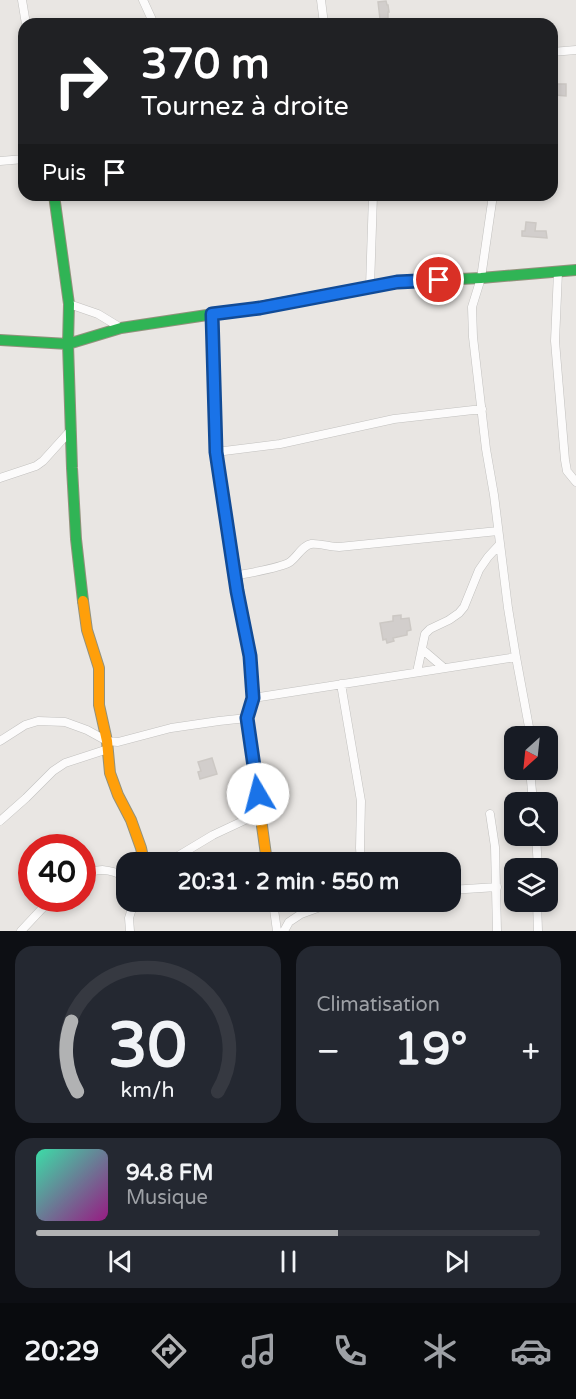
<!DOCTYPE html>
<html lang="fr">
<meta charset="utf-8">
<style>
body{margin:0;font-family:"Varela Round",sans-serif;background:#242831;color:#f1f3f6;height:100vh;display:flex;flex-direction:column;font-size:22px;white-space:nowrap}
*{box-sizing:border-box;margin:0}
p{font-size:20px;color:#9ea1a6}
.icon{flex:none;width:33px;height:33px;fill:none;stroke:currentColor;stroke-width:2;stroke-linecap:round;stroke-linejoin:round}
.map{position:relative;height:931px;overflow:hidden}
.side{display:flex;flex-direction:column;gap:15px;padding:15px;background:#0d0f14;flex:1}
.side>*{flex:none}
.hud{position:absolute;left:18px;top:18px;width:540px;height:183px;border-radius:18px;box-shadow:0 3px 9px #0003;background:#202124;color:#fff;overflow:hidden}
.needle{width:39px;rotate:207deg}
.tools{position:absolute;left:504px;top:726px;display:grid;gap:12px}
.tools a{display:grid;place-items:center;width:54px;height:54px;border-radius:12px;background:#171b24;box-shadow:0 3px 9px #0003;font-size:30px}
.speed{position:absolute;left:18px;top:834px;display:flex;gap:12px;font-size:30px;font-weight:700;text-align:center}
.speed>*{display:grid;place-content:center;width:78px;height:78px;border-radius:50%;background:#171b24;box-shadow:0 3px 9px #0003;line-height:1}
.speed .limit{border:9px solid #d22;background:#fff;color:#111}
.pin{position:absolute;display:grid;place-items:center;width:51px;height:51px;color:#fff;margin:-26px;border:3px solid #fff;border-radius:50%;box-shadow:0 2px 6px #0007}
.me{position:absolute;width:66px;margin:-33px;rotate:352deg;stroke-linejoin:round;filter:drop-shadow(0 0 4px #0008)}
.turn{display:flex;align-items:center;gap:21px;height:126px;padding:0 24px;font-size:27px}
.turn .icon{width:78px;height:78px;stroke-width:2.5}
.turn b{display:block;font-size:42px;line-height:51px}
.then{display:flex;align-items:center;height:57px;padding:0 24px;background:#0003;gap:12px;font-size:22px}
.big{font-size:45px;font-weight:800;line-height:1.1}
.side .widget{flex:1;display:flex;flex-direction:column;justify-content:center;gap:9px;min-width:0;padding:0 21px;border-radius:18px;background:#242831}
.side .dial{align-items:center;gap:0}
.dial svg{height:156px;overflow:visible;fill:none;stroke:#363941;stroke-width:7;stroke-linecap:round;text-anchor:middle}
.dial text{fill:#f1f3f6;stroke:none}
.song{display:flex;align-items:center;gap:18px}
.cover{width:72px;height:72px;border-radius:9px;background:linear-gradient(135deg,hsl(160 70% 55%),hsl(310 70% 35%))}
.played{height:6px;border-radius:3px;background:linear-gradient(90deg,#b1b2b3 60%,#363941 60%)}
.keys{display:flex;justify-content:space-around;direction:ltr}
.heat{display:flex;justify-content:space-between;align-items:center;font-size:33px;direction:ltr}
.side .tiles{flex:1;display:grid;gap:15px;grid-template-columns:1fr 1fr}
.widget:last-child{grid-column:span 2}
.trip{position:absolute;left:116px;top:852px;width:345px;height:60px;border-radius:18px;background:#171b24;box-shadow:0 3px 9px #0003;font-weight:800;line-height:60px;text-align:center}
.tab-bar{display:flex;height:96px;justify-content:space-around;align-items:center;background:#090b0e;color:#9ea1a6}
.tab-bar .icon{width:42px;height:42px}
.tab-bar .current{color:#b1b2b3}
.tab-bar b{font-size:27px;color:#f1f3f6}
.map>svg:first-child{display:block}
.building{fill:#d2cecc;stroke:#ccc8c4;stroke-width:1.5}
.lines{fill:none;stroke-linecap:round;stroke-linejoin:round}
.street-casing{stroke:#c2c1bf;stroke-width:9}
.fast-casing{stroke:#92917c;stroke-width:12}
.slow-casing{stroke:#92917c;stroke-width:12}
.jam-casing{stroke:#92917c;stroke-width:12}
.street{stroke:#fcfbfb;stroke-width:8}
.fast{stroke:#30b455;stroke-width:10}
.slow{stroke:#ff9f0a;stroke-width:10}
.jam{stroke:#e5322d;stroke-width:10}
.route-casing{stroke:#114b97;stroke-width:15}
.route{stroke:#1a73e8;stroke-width:10}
</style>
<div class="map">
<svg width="576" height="931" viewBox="0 0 576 931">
<rect width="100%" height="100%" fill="#e9e6e3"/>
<path class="building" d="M386 1 387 5H388L389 12H388V18L380 19 378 2Z
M556 84H566V96L555 95Z
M526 222 536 223 535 231H546L547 238 522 236V231H525Z
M401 615V619L409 618 411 630 407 631V635L393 638 394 641 387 643 386 639 383 640 380 623 393 621V616Z
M212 758 217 774 200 779 198 772 201 771 198 762Z"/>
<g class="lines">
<defs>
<path id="street" d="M22 0 26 24
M143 0 154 24
M321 0 324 24
M552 52 576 50
M0 161 24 159
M493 195 481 278 472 307 473 337 486 449 494 495 508 608 516 657 529 727V736
M558 272 555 341 565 460 567 471 576 482
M370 287 373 195
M69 304 98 314 121 328
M216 452 280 444 394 419 482 409
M0 478 36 466 43 461 71 430
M235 576C248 573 281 568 290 562 297 557 303 545 311 544 319 543 330 547 339 547L498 531
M423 650 444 668
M417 672 425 634 430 629 449 620 459 613 464 607 479 570 488 557 500 544
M341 684 361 801 360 848 361 862
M253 698 516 657
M0 741 25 725 38 721 65 722 87 730 107 741 118 742 171 728 219 721 247 718
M530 770 533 802
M490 814 495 847 497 931
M0 821 26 798 53 771 65 763 108 749
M536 836 538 868
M168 862 213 835 260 813
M82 876C99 867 109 869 126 877
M450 890 497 887
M273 902 277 931
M537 902 538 931
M21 931 52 898
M130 931 129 918 134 902
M284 931 289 922 301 914 334 902"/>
<path id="fast" d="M54 195 69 304 68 344 72 468 76 539 83 601
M0 340 68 344 121 328 260 307 397 282 481 278 576 270"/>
<path id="slow" d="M83 601 87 630 99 668V705L107 741 110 773 118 795 131 820 141 848 144 862
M243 621 250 656 253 698 247 718 267 862"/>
<path id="jam" d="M212 314 216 452 243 621"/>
</defs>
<use href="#street" class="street-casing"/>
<use href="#fast" class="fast-casing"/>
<use href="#slow" class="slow-casing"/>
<use href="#jam" class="jam-casing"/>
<use href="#street" class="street"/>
<use href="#fast" class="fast"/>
<use href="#slow" class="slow"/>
<use href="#jam" class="jam"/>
</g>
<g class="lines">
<defs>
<path id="route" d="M258 794 247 718 253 698 250 656 237 591 216 452 212 314 260 308 397 282 439 280"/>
</defs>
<use href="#route" class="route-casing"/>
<use href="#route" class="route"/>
</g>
</svg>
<div class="tools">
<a><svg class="needle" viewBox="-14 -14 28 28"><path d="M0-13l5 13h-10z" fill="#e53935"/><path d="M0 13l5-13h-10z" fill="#9ea1a6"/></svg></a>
<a><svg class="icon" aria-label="search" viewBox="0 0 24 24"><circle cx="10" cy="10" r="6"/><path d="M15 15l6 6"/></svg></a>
<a><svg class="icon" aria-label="layers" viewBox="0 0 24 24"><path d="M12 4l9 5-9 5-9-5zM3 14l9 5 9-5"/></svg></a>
</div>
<div class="speed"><div class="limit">40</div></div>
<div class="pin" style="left:439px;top:280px;background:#d93025"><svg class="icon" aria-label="arrive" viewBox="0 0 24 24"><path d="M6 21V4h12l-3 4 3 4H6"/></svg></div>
<svg class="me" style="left:258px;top:794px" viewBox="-20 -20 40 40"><circle r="19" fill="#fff"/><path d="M0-13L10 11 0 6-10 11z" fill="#1a73e8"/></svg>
<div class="trip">20:31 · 2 min · 550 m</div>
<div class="hud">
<div class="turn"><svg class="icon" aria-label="right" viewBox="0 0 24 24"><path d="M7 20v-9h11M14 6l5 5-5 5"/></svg><div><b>370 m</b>Tournez à droite</div></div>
<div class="then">Puis<svg class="icon" aria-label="arrive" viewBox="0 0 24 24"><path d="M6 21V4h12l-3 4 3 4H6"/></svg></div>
</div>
</div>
<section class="side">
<div class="tiles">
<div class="widget dial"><svg viewBox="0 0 100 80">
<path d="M14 69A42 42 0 1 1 86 69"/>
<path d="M14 69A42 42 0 0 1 11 33" stroke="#b1b2b3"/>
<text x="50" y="56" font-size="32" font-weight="700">30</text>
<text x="50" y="72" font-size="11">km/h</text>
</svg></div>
<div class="widget"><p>Climatisation</p>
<div class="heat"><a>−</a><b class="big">19°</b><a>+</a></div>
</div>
<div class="widget">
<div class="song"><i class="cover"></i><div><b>94.8 FM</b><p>Musique</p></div></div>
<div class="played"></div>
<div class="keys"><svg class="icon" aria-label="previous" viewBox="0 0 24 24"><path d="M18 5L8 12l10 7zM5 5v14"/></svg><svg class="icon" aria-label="pause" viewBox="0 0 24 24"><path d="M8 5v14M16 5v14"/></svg><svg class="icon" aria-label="next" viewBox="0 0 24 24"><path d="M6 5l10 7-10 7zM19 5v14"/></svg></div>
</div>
</div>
</section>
<nav class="tab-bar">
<b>20:29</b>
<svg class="icon current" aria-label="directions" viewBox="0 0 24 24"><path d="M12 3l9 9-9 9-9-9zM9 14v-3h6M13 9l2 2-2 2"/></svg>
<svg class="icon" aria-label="music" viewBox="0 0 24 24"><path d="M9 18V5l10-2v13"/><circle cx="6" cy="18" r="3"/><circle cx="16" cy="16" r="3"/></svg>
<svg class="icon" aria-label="phone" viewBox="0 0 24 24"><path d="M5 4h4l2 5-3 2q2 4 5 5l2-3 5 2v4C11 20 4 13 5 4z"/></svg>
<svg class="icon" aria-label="climate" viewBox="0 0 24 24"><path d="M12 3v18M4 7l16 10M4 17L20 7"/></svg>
<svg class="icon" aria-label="car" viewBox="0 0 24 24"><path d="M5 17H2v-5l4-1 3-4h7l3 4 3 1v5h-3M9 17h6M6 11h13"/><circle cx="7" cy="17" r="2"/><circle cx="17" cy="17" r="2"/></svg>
</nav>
